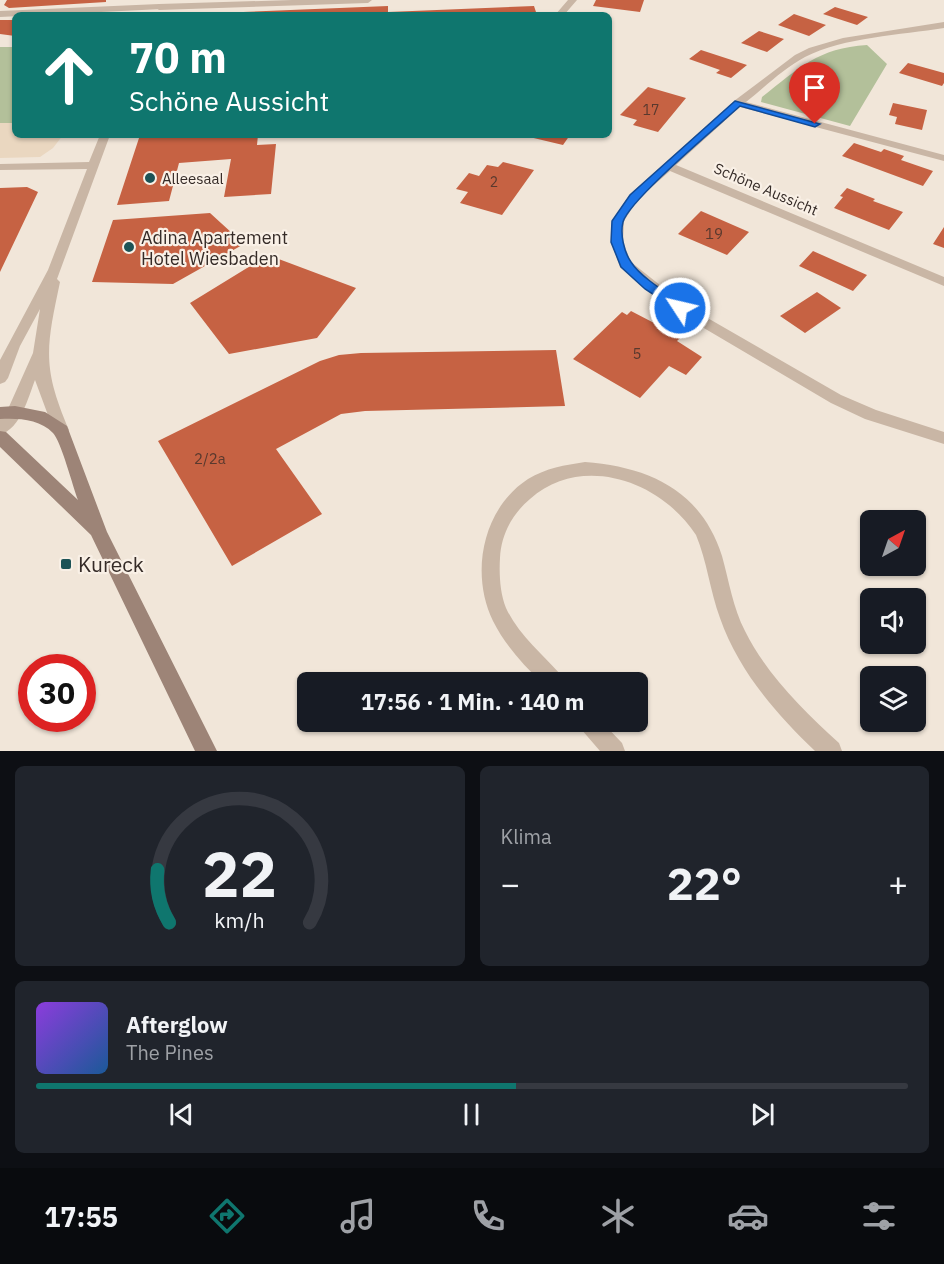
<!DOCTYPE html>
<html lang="de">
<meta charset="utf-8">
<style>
body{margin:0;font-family:"IBM Plex Sans",sans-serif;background:#20242c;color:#f1f3f6;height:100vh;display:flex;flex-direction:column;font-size:22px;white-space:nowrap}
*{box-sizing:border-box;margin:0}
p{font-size:20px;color:#9ea1a6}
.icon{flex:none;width:33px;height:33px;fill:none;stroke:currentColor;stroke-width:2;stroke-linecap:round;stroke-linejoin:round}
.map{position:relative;height:751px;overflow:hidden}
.panel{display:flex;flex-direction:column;gap:15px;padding:15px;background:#0d0f14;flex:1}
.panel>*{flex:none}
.guide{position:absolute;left:12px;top:12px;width:600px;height:126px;border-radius:9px;box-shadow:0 2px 4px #0004;background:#0f766e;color:#fff;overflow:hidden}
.needle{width:39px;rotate:40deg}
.buttons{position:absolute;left:860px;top:510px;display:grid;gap:12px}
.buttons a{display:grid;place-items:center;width:66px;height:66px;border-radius:9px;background:#171b24;box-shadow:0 2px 4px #0004;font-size:30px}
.speed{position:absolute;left:18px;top:654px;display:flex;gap:12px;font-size:30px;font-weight:700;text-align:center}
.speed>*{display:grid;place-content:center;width:78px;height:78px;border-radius:50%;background:#171b24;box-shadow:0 2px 4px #0004;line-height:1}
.speed .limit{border:9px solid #d22;background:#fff;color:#111}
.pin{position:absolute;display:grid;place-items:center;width:51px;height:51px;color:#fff;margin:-62px -26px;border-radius:50% 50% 50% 0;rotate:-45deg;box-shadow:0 0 6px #0007}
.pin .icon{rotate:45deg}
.me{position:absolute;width:66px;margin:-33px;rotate:305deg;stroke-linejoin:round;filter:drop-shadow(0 0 4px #0008)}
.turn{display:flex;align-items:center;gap:21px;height:126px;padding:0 18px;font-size:27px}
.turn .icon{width:78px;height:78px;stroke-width:2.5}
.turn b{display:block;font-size:42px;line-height:51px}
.big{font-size:45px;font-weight:800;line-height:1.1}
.panel .tile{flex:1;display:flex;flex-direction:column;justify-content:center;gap:9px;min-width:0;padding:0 21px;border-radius:9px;background:#20242c}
.panel .dial{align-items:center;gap:0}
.dial svg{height:156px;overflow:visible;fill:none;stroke:#363941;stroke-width:7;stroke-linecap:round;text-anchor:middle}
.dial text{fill:#f1f3f6;stroke:none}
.song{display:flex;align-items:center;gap:18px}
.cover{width:72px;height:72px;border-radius:9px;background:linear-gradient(135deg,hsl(270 70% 55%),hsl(210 70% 35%))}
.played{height:6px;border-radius:3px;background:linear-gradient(90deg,#0f766e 55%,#363941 55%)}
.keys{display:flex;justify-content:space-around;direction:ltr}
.heat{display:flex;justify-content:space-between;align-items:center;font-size:33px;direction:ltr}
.panel .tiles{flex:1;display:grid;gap:15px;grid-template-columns:1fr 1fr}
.tile:last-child{grid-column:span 2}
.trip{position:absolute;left:297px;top:672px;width:351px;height:60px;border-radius:9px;background:#171b24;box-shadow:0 2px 4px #0004;font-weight:800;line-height:60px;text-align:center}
.tab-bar{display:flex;height:96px;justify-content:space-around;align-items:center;background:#090b0e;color:#9ea1a6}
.tab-bar .icon{width:42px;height:42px}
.tab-bar .current{color:#0f766e}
.tab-bar b{font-size:27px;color:#f1f3f6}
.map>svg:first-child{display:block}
.green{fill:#b3c09a}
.plaza{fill:#ead7c0}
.building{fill:#c66243}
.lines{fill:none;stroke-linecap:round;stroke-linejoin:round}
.minor{fill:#c9b6a5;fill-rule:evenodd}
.tertiary{fill:#c9b6a5;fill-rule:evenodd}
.secondary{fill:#9d8477;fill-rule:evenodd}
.route{fill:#1a73e8;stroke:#114b97;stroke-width:1.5}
.poi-dot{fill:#1c5356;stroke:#f9f0e6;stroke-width:2}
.labels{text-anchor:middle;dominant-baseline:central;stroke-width:4.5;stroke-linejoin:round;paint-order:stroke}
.far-number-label{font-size:14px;fill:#59392e}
.far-poi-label{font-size:15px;fill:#352b27;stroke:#f9f0e6;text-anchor:start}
.far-street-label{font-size:15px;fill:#352b27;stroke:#f9f0e6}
.number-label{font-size:15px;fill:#59392e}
.poi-label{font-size:18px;fill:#352b27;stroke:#f9f0e6;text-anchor:start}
.near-poi-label{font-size:21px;fill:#352b27;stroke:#f9f0e6;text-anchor:start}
</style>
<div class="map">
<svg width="944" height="751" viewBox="0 0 944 751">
<rect width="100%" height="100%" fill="#f1e6d9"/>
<path class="green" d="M867 45 887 64 850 126 761 102 762 97C799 68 818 48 867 45Z
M15 47V123H0V47Z"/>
<path class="plaza" d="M0 123H15V135H63L53 148 40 157 0 158Z"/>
<path class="building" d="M7 0H106V2L9 8 4 5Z
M596 0H644L640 12 593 6Z
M388 6V12L534 6 537 15H217V13Z
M835 7 868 17 857 25 823 14Z
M794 14 826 25 809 36 778 25Z
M0 20H15V36L0 34Z
M759 31 784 39 767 52 741 43Z
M701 50 747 65 731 78 716 73 720 70 689 59Z
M908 63 944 73V83L942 86 899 73Z
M648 87 686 98 658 132 633 125 637 120 620 115Z
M893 103 927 110 922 130 895 124 897 117 889 115Z
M140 135H195L194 137 258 135 257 145 276 144 271 194 224 197 231 159 179 163 169 201 117 205Z
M521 135H570L563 145Z
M854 143 881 152 884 149 904 156 901 160 933 171 923 186 842 156Z
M503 162 534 170 502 215 460 203 468 192 456 189 469 173 479 176 487 165 498 167Z
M27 187 38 192 0 272V188Z
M847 188 875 199 873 201 903 212 889 230 834 208 843 197 840 196Z
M701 211 749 232 727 255 678 234Z
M210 213 244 244 173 284 92 282 113 220Z
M944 227V248L933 244Z
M813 251 867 275 853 291 799 266Z
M268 255 356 288 317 338 229 354 190 303Z
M817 292 841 308 805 333 780 316Z
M631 311 681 337 677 341 702 357 686 375 669 366 640 398 573 359 622 312 627 315Z
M556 350 565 406 365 411 341 414 276 449 322 514 232 566 158 441 320 361 339 355 361 353Z"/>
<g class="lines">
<path class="minor" d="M568 0H577L564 15H555Z
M159 4 162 5V9L0 17V11Z
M944 22V28C901 35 844 37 805 57 784 68 765 87 746 102L944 155V161L740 107 676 165 944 277V286L670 171 638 199 624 221 623 242 631 262 685 305 841 395 876 410 944 432V444L865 419 831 403 675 311 620 267 611 242 612 221 630 194 734 101 795 55 809 48 843 38Z
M585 462C649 467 701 490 722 556 729 581 733 608 745 631 767 675 803 710 839 743L842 751H815C776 714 738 670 720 618 710 591 707 561 696 535 661 481 582 453 530 499 512 514 501 535 500 558 499 574 500 593 506 608 518 634 542 654 561 675L564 682H541C523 664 505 645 493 621 470 574 482 509 528 479 546 468 565 465 585 462Z
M577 722H602L622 743 625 751H600L581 729Z"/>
<path class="tertiary" d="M292 0H372L368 3 159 10 155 7 159 4Z
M100 135H110L57 279 60 282C46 348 42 367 69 430L67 434 61 436 55 434 35 380C28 398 21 428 0 435V418L8 409 33 353 40 309 20 346 8 378 5 382 0 384V360L48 270 87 169 0 170V164L89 162Z"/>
<path class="secondary" d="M15 406 45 412 67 426 107 532 217 751H195L91 535 0 447V431L6 432 78 500C73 487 61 441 53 433 40 419 18 418 0 419V407Z"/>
</g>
<path class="route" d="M735 101 820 124 815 127 740 106C718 126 629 200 623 222 620 234 624 252 631 262 641 278 669 294 685 305L687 308 680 312 645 289 621 267 611 242 612 221 630 195Z"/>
<g class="poi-dot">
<circle cx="150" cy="178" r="6"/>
<circle cx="129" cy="247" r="6"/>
<rect x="60" y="558" width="12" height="12" rx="3"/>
</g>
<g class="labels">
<g class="far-number-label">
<text x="651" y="110">17</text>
<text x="494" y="182">2</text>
</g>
<g class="far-poi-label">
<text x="162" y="178">Alleesaal</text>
</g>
<g class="far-street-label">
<text transform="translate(766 189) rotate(23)">Schöne Aussicht</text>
</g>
<g class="number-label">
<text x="714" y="233">19</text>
<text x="637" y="353">5</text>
<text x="210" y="458">2/2a</text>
</g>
<g class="poi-label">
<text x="141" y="237">Adina Apartement<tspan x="141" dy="21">Hotel Wiesbaden</tspan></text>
</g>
<g class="near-poi-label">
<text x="78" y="564">Kureck</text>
</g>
</g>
</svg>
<div class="buttons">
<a><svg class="needle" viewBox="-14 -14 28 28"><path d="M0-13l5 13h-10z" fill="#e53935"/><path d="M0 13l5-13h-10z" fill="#9ea1a6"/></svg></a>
<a><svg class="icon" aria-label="sound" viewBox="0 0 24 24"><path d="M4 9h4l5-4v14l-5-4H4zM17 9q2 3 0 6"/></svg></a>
<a><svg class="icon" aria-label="layers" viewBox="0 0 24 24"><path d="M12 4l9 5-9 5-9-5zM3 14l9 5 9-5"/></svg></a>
</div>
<div class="speed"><div class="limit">30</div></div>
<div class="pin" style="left:815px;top:124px;background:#d93025"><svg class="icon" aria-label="arrive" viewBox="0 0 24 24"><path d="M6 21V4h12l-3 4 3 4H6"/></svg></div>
<svg class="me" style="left:680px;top:308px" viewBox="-20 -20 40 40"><circle r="17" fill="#1a73e8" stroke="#fff" stroke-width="3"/><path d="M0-11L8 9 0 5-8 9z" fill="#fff"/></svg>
<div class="trip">17:56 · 1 Min. · 140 m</div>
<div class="guide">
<div class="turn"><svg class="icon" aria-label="ahead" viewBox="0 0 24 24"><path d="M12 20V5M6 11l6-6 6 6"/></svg><div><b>70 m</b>Schöne Aussicht</div></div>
</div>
</div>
<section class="panel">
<div class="tiles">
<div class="tile dial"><svg viewBox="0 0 100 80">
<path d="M14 69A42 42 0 1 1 86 69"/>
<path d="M14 69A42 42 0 0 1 8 42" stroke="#0f766e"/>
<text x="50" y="56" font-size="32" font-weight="700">22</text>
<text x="50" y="72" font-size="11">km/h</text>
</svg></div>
<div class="tile"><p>Klima</p>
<div class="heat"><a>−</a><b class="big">22°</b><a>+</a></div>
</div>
<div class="tile">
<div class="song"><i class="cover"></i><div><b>Afterglow</b><p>The Pines</p></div></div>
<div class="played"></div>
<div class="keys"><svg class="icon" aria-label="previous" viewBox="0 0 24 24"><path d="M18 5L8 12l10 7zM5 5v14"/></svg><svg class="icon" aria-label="pause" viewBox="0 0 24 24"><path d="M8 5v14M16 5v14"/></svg><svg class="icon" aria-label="next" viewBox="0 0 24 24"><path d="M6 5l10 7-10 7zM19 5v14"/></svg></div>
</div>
</div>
</section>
<nav class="tab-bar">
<b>17:55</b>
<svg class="icon current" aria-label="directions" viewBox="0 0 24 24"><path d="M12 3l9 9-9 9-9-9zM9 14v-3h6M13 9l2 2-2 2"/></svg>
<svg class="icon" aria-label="music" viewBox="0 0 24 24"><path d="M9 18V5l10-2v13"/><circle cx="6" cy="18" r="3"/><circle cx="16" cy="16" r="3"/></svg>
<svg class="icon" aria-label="phone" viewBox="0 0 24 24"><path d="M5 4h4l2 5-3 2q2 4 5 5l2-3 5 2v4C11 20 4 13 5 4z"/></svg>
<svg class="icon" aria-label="climate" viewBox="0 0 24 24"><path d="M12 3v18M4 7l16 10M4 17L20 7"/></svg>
<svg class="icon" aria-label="car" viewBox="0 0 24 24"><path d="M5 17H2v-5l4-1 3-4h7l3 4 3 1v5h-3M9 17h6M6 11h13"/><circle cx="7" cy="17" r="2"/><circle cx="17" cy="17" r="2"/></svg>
<svg class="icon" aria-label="filters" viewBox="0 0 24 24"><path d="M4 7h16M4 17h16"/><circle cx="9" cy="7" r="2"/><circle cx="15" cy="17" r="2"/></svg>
</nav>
